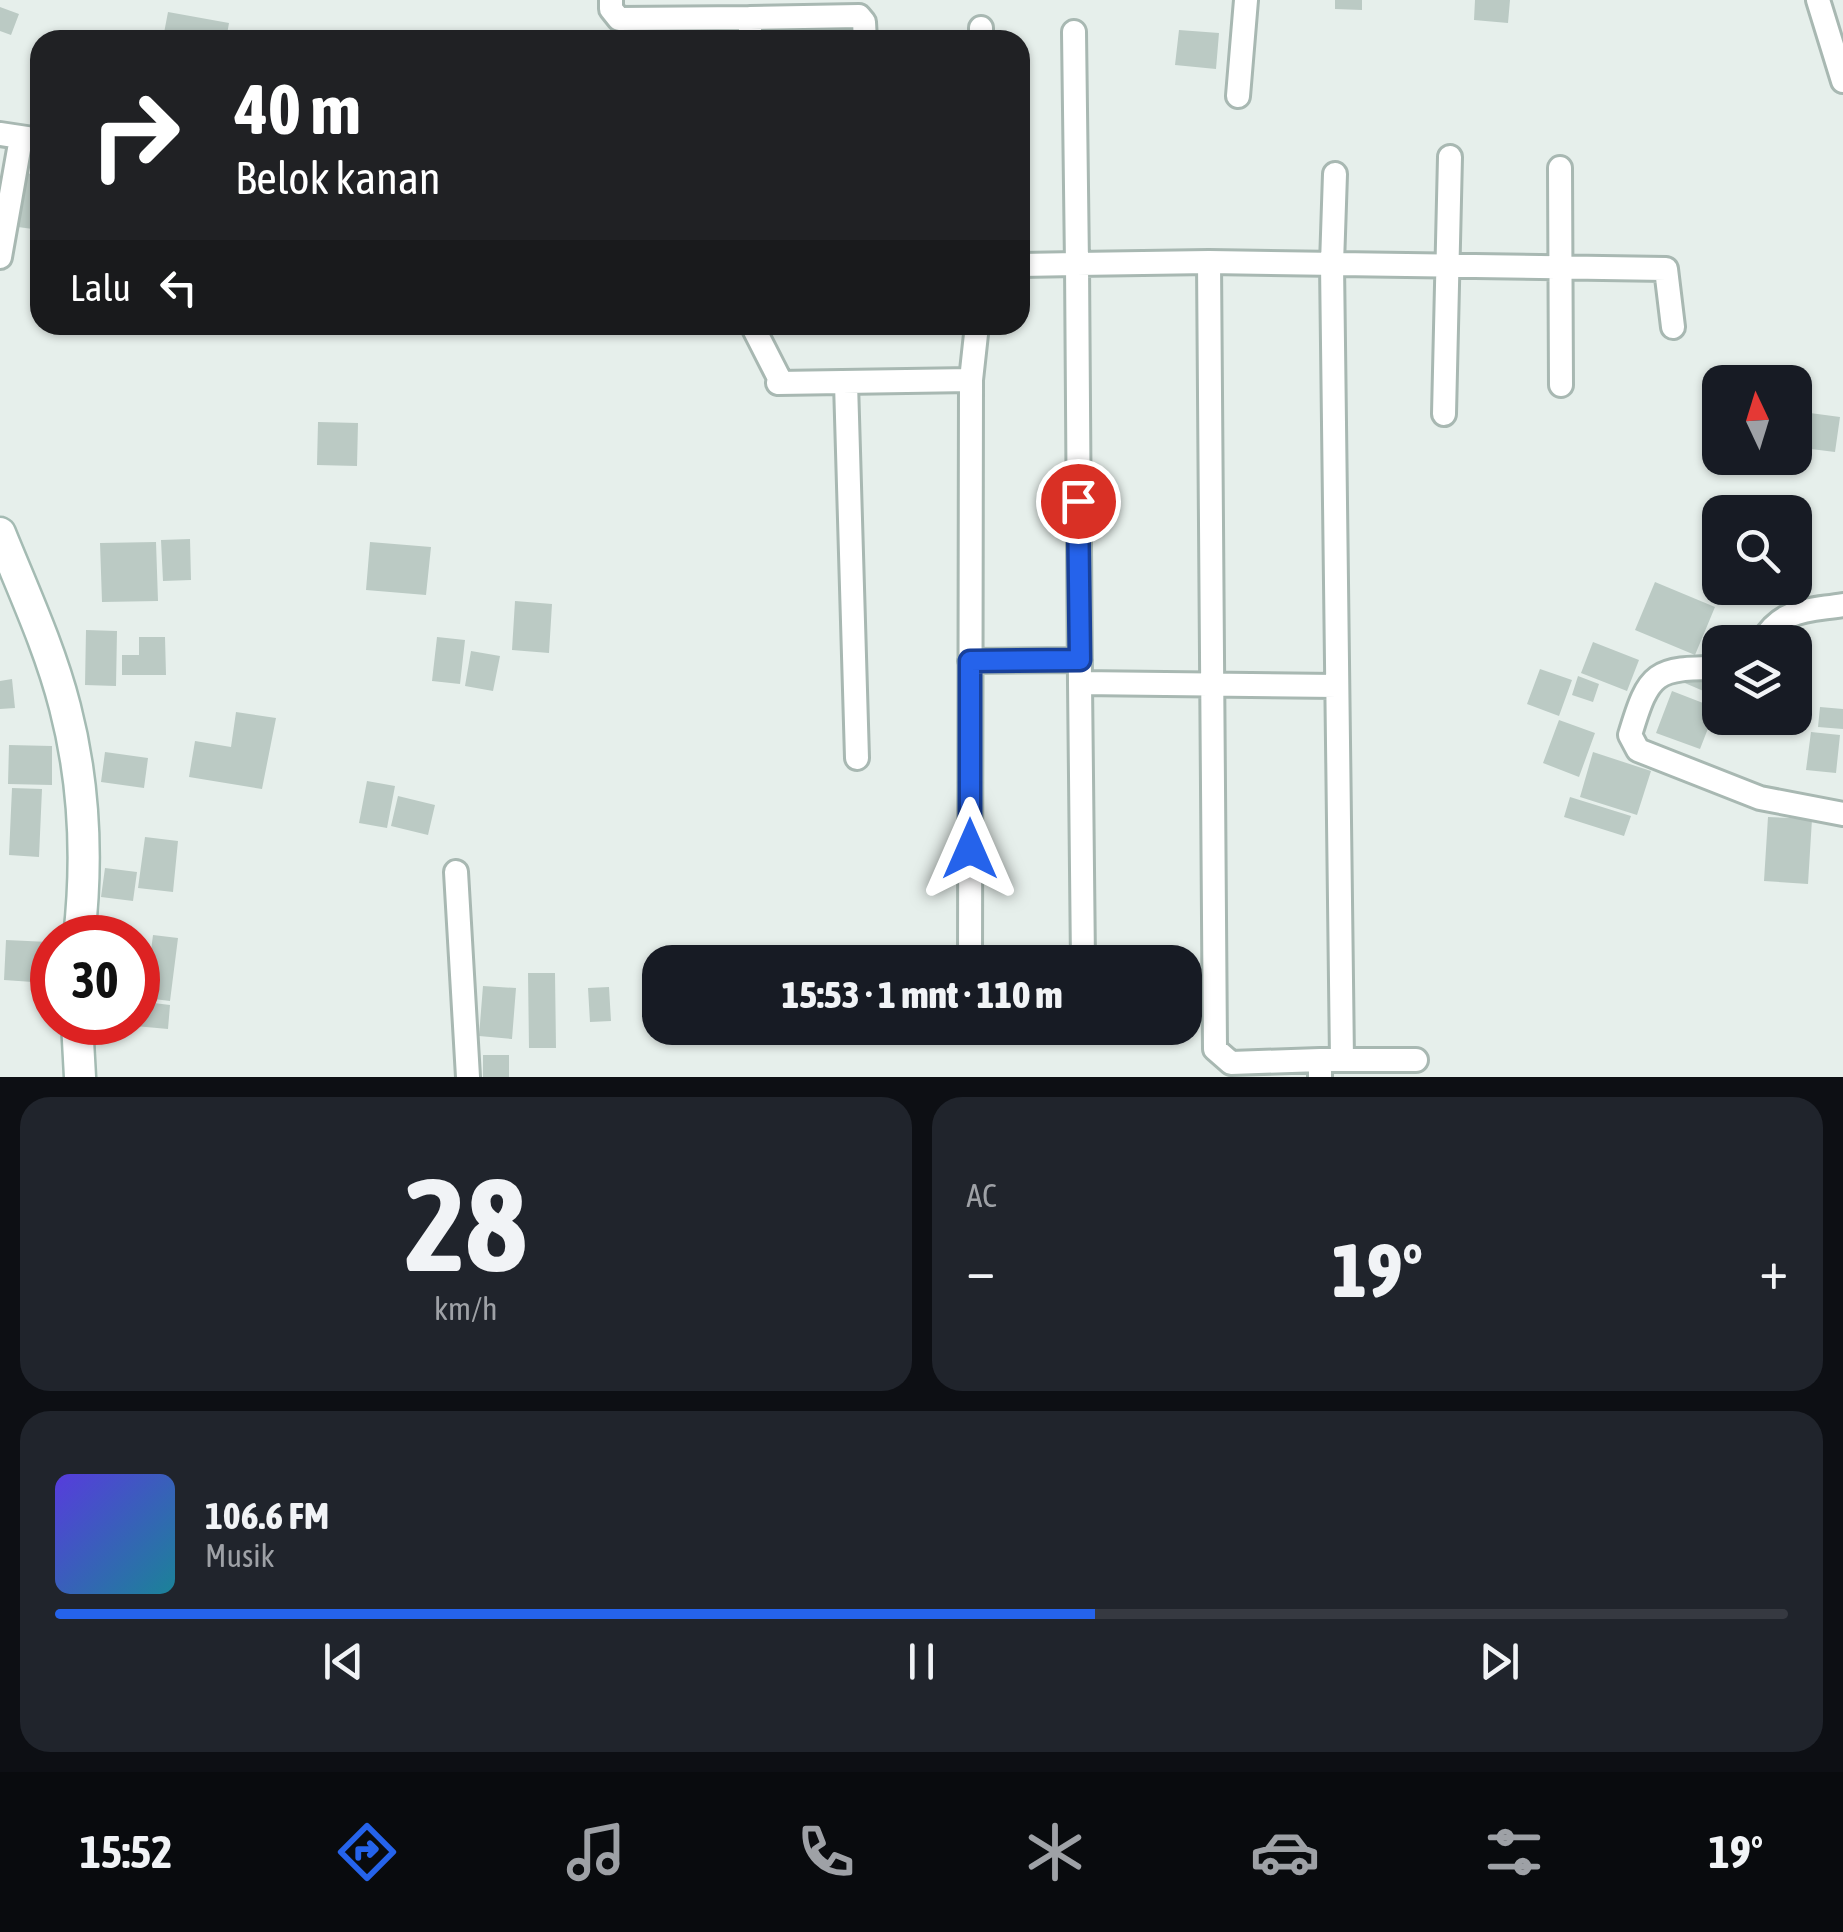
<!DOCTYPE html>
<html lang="id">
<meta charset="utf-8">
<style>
body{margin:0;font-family:"Asap Condensed",sans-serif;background:#20242c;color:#f1f3f6;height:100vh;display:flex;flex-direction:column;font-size:38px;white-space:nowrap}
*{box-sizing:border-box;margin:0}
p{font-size:32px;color:#9ea1a6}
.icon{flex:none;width:55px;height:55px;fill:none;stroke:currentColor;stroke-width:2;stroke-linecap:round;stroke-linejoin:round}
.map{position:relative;height:1077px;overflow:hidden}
.side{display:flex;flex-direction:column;gap:20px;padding:20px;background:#0d0f14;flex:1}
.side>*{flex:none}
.guide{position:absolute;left:30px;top:30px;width:1000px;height:305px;border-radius:30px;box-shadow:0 2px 8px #0004;background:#202124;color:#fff;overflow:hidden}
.needle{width:65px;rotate:356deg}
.controls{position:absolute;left:1702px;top:365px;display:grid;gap:20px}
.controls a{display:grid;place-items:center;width:110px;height:110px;border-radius:20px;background:#171b24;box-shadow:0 2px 8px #0004;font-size:50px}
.speed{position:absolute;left:30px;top:915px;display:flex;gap:20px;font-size:50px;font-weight:700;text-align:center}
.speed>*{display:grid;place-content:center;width:130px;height:130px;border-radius:50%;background:#171b24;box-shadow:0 2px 8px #0004;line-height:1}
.speed .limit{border:15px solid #d22;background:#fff;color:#111}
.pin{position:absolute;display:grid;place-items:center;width:85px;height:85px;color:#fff;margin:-42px;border:5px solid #fff;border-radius:50%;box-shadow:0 2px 10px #0007}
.me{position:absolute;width:110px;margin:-55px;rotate:0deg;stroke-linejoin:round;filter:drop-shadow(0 0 8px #0008)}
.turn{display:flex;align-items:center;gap:35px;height:210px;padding:0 40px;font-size:45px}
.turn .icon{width:130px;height:130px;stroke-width:2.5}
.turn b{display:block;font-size:70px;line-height:85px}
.then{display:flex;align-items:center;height:95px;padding:0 40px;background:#0003;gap:20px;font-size:38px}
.big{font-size:75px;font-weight:800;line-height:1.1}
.side .widget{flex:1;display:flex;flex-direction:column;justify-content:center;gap:15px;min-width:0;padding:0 35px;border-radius:30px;background:#20242c}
.side .dial{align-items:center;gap:0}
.dial b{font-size:130px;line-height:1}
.song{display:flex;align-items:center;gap:30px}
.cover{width:120px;height:120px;border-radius:15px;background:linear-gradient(135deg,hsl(250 70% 55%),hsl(190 70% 35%))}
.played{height:10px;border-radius:5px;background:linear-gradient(90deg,#2563eb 60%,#363941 60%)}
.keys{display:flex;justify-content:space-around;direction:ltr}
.heat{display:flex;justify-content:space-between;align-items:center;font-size:55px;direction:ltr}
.side .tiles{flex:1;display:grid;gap:20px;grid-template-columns:1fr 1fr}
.widget:last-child{grid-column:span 2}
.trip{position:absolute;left:642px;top:945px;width:560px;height:100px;border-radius:30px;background:#171b24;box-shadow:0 2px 8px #0004;font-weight:800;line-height:100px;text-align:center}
.menu{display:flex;height:160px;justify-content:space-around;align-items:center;background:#090b0e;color:#9ea1a6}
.menu .icon{width:70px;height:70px}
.menu .current{color:#2563eb}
.menu b{font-size:45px;color:#f1f3f6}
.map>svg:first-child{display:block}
.building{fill:#bbcac4}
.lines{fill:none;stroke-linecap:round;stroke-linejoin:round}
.street-casing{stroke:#a8b8b2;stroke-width:28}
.secondary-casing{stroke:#a4bbb3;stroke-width:35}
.street{stroke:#fff;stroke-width:22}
.secondary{stroke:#fff;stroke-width:30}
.route-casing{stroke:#184099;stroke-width:25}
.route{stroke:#2563eb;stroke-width:18}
</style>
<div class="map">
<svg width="1843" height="1077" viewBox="0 0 1843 1077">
<rect width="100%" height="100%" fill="#e6efeb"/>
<path class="building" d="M1335 0H1362V10L1335 9Z
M1475 0H1510L1508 23 1474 20Z
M0 7 19 14 11 35 0 31Z
M168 12 229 23 226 40H203L164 33Z
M1179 30 1219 33 1216 69 1175 65Z
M25 173 40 175V230L18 227Z
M1795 411 1840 417 1835 452 1795 447Z
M318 422 358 423 357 466 317 465Z
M190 539 191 580 163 581 161 540Z
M156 542 158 601 102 602 100 543Z
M370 542 431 547 426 595 366 590Z
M1655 582 1715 607 1695 655 1635 630Z
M515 601 552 604 549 653 512 650Z
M86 630 117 631 116 686 85 685Z
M139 637H165L166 675H122V655H139Z
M437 637 465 640 460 684 432 681Z
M1593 642 1639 660 1627 691 1581 673Z
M471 651 500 656 493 691 465 686Z
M1540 669 1572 680 1559 716 1527 704Z
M1684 673 1720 688V698L1680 681Z
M1578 676 1599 684 1593 702 1572 695Z
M12 679 15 708 0 709V681Z
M1672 691 1716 708 1700 749 1656 733Z
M1820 707 1843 709V729L1818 727Z
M236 712 276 718 262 789 189 777 195 741 231 747Z
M1559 720 1595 733 1579 777 1543 763Z
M1811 732 1840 735 1836 773 1806 770Z
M9 745 52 746V785L8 784Z
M105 752 148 758 144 788 101 782Z
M1593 752 1651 771 1637 815 1580 797Z
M367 781 395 786 387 828 359 823Z
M12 788 42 789 39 857 9 855Z
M398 796 435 805 428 835 391 826Z
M1570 797 1631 816 1624 836 1564 817Z
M1768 817 1812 819 1808 884 1764 881Z
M145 837 178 841 173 892 138 888Z
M105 868 137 872 133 901 101 897Z
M153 935 178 938 170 1001 138 997V973L148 974Z
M6 940 49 942 47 983 4 980Z
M528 973H555L556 1048H529Z
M483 986 516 988 512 1039 479 1036Z
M609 987 611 1021 590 1022 588 988Z
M138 1001 170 1005 168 1029 124 1025V1022H138Z
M483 1055H509V1077H483Z"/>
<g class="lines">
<defs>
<path id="street" d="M611 0V9L619 19 750 18V40
M1818 0 1843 81
M750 18 859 16 864 22 865 40
M981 28V40
M1238 96 1246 0
M0 134 40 140
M1560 168 1561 385
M1335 174 1332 264 1342 1060
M0 257 21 138
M1020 265 1077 264 1074 32
M752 325 779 378 778 383 971 380 977 325
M846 383 857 758
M1444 414 1450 157
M1762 642C1782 608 1807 611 1843 605
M970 661 1080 660
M1720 668C1655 668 1649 671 1630 735L1638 750 1760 798 1843 814
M1080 683 1077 264 1209 262
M456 872 468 1077
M970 962 971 380
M1083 962 1080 683 1337 686
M1084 1028V1029
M1320 1060 1231 1063 1215 1049 1209 262 1666 269 1673 327
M1320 1077V1060H1416"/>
<path id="secondary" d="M0 533C23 590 50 648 65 707 85 784 88 859 79 938
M77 1022 80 1077"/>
</defs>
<use href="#street" class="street-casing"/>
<use href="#secondary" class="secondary-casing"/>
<use href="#street" class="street"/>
<use href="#secondary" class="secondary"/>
</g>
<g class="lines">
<defs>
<path id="route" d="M970 849V661L1080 660 1078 501"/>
</defs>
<use href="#route" class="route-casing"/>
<use href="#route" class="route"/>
</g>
</svg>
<div class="controls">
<a><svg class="needle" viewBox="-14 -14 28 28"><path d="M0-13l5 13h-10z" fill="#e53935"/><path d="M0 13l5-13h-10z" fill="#9ea1a6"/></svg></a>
<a><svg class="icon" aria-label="search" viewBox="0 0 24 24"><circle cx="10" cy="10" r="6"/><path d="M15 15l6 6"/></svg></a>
<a><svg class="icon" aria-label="layers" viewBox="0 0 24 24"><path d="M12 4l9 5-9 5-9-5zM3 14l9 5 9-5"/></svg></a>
</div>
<div class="speed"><div class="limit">30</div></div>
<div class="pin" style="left:1078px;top:501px;background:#d93025"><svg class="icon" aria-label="arrive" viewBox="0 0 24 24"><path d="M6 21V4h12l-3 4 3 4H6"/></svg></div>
<svg class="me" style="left:970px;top:849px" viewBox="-20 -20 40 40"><path d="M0-17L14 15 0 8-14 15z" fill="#2563eb" stroke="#fff" stroke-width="4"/></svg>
<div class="trip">15:53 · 1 mnt · 110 m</div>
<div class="guide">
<div class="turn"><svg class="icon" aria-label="right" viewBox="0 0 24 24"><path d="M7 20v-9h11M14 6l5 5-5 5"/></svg><div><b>40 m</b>Belok kanan</div></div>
<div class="then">Lalu<svg class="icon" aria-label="left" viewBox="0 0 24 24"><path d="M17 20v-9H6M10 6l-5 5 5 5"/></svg></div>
</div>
</div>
<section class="side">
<div class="tiles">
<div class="widget dial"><b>28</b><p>km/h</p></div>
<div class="widget"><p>AC</p>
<div class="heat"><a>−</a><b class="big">19°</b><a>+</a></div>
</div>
<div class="widget">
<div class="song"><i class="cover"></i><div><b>106.6 FM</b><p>Musik</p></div></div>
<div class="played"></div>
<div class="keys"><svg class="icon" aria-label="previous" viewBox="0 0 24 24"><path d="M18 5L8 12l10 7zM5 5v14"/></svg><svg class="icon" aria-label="pause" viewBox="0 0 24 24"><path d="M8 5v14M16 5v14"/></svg><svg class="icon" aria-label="next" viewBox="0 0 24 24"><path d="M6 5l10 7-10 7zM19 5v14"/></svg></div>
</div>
</div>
</section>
<nav class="menu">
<b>15:52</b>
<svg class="icon current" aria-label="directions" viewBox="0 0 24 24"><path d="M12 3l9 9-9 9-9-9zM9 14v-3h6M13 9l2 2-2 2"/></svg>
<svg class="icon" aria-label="music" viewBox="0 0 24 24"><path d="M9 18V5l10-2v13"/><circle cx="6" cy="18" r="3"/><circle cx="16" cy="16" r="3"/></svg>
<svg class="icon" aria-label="phone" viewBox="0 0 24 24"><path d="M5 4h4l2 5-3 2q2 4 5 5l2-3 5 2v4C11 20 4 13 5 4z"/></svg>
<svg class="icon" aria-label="climate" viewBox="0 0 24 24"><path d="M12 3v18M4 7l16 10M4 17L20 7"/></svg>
<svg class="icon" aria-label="car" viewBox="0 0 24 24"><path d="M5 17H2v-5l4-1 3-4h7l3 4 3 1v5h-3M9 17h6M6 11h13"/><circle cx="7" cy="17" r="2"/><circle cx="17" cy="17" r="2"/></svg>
<svg class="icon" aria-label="filters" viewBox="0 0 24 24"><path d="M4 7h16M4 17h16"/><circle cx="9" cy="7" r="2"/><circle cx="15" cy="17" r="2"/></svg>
<b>19°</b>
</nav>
